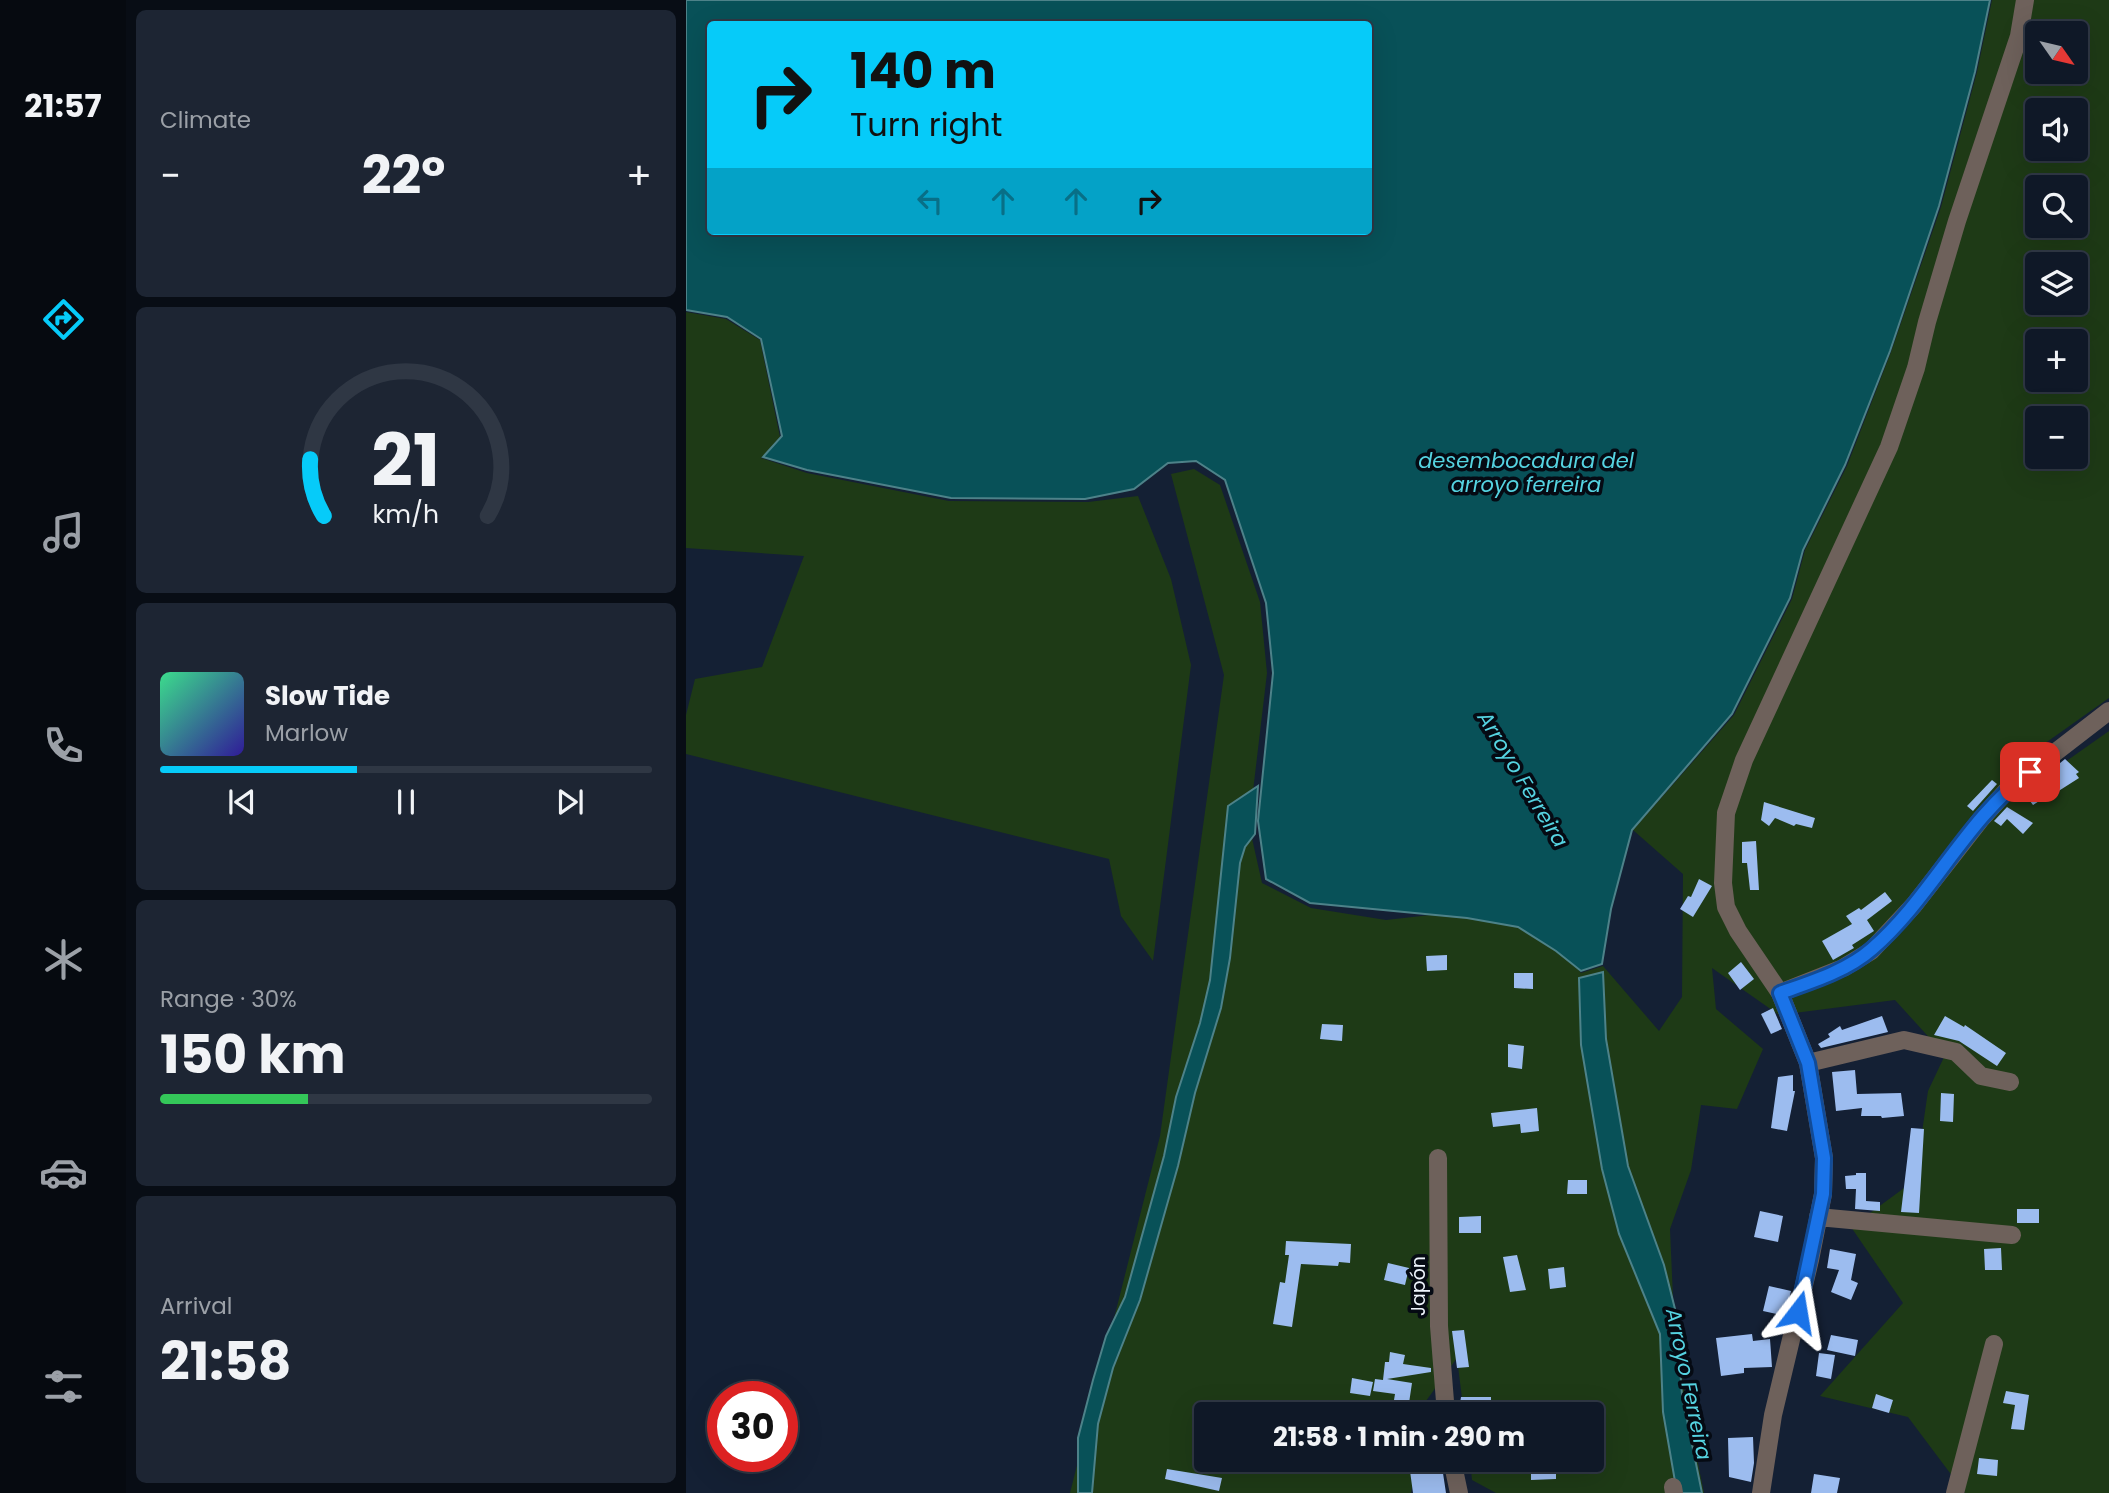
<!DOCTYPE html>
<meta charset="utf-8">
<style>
body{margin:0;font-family:Poppins,sans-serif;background:#1d2533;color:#f1f3f6;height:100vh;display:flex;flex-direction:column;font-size:26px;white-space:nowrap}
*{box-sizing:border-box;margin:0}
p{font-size:23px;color:#9ba0a7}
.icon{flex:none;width:38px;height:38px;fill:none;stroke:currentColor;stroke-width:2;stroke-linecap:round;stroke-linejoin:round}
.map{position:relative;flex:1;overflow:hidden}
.details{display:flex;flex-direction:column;gap:10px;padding:10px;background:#080d15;width:560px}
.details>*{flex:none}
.hud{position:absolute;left:21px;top:21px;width:665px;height:214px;border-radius:7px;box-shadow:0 7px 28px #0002,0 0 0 2px #2f3744;background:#06cbf9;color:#111;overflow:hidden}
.needle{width:46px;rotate:124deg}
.controls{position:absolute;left:1339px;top:21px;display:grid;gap:14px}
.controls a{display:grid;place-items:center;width:63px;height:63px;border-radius:7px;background:#0f1827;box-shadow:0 7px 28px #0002,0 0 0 2px #2f3744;font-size:35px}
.speed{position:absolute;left:21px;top:1381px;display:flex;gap:14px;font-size:35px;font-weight:700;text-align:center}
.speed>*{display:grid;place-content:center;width:91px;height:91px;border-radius:50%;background:#0f1827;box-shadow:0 7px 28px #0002,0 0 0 2px #2f3744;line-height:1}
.speed .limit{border:10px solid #d22;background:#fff;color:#111}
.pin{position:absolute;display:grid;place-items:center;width:60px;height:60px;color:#fff;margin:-30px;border-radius:14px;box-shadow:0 4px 10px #0006}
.me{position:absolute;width:77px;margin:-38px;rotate:14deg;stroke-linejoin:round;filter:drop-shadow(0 0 5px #0008)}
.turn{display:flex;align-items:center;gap:24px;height:147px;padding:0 28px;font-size:32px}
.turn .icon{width:91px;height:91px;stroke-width:2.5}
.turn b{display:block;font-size:49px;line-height:60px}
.lanes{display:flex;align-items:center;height:66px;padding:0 28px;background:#0003;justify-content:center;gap:35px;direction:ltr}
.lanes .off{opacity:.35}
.big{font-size:52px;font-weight:700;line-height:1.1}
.details .card{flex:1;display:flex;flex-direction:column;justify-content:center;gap:10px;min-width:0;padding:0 24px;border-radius:10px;background:#1d2533}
.details .dial{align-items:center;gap:0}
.dial svg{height:182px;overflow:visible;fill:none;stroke:#2f3744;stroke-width:7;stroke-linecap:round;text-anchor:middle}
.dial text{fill:#f1f3f6;stroke:none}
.song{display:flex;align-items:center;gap:21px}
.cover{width:84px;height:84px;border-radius:10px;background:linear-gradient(135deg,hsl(150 70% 55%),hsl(250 70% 35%))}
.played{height:7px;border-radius:4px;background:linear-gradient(90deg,#06cbf9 40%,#2f3744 40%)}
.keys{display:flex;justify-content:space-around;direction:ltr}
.heat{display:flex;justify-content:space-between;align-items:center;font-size:38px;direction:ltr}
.charge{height:10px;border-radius:5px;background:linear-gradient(90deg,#34c759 30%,#2f3744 0)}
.trip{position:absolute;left:508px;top:1402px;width:410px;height:70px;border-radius:7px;background:#0f1827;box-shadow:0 7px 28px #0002,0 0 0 2px #2f3744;font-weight:700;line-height:70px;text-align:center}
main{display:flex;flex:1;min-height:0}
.dock{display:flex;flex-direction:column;width:126px;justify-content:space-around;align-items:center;background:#060a10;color:#9ba0a7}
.dock .icon{width:49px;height:49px}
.dock .on{color:#06cbf9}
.dock b{font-size:32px;color:#f1f3f6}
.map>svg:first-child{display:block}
.green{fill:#1e3a16;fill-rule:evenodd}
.water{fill:#085158;stroke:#4d8289;stroke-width:2;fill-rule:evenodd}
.building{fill:#9cbcef}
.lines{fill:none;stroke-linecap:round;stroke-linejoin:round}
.street{stroke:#6e615b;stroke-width:18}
.route-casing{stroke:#114b97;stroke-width:18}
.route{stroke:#1a73e8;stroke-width:12}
.labels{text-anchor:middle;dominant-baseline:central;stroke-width:7;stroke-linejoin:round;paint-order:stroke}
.street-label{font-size:19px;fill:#eef4fc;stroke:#050a13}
.water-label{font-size:21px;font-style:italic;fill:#55d3e1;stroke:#050a13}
</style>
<main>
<nav class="dock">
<b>21:57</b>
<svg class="icon on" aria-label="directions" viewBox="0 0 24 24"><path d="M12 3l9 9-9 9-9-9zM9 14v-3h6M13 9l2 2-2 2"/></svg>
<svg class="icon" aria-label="music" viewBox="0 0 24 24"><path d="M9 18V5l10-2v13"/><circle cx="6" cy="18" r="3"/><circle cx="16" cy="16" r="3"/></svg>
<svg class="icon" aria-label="phone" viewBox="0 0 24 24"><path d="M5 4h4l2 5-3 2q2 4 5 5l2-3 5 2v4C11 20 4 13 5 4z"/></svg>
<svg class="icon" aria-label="climate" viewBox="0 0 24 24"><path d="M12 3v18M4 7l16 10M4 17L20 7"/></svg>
<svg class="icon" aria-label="car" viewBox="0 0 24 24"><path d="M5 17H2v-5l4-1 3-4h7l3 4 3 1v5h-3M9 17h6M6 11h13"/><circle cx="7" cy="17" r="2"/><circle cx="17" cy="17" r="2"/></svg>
<svg class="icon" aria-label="filters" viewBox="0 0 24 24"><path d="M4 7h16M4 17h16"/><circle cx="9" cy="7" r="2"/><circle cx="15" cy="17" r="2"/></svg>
</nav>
<section class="details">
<div class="card"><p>Climate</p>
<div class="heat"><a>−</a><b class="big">22°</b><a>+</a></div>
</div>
<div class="card dial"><svg viewBox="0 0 100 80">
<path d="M14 69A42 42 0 1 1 86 69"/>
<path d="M14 69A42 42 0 0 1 8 44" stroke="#06cbf9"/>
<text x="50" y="56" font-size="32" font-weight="700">21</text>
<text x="50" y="72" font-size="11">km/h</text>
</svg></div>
<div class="card">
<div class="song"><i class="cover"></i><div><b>Slow Tide</b><p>Marlow</p></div></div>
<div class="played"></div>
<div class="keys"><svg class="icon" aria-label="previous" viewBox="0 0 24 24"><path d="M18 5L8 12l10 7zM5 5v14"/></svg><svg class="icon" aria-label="pause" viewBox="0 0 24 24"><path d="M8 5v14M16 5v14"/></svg><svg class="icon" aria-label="next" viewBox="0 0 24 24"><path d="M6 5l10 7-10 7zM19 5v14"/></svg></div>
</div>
<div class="card"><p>Range · 30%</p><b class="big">150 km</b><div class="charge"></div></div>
<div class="card"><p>Arrival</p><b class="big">21:58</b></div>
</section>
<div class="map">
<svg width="1423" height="1493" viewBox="0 0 1423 1493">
<rect width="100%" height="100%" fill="#142034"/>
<path class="green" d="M1306 0H1423V698L1317 773 1345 786 1423 731V1493H1279L1222 1417 1134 1396 1217 1303 1165 1227 1229 1180 1242 1091 1259 1055 1209 1000 1093 1015 1026 968 1030 1009 1077 1049 1051 1109 1015 1105 1005 1170 984 1229 988 1321 1001 1409 1018 1493H810L786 1480 784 1460H905V1414H778L771 1358 740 1401 738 1414H520V1460H731L725 1493H384L474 1136 538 675 485 474 508 469 534 485 574 602 581 673 563 825 576 883 625 908 700 920 780 911 830 917 873 946 895 973 917 966 973 1031 996 997 997 874 947 830 1048 715 1106 599 1119 550 1161 466 1205 352 1255 207 1291 72ZM1351 33H1390V72H1351ZM1351 110H1390V149H1351ZM1351 187H1390V226H1351ZM1351 264H1390V303H1351ZM1351 341H1390V380H1351ZM1351 418H1390V457H1351Z
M0 312 40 319 74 340 94 437 75 458 121 473 263 501 402 502 452 496 485 579 505 665 467 961 435 916 423 859 0 754V715L9 679 76 667 118 556 0 548Z"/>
<path class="water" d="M0 0H1304L1289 72 1253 206 1204 351 1159 465 1117 550 1104 598 1046 714 946 830 925 909 916 964 895 971 870 951 832 927 781 918 624 903 580 879 572 821 587 673 580 603 539 480 510 461 482 463 448 489 399 499 265 498 121 470 77 457 96 436 75 339 41 317 0 310ZM24 24H682V231H24Z
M572 786 569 834 559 847 554 863 544 958 535 1008 509 1093 492 1166 454 1300 427 1368 412 1424 406 1493H392V1438L407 1380 420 1336 439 1297 478 1156 490 1097 514 1023 524 980 542 806Z
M917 972 920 1039 942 1166 978 1265 990 1313 996 1395 1016 1493H991L977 1412 974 1334 933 1234 916 1169 895 1045 893 978Z"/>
<path class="building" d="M1379 759 1393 772 1390 774 1393 778 1371 792 1370 790 1347 805 1338 793 1371 771 1368 768Z
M1306 780 1311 784 1287 811 1281 806Z
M1078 802 1129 818 1126 828 1110 824 1108 826 1089 818 1083 826 1075 820Z
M1321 807 1347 823 1337 834 1321 819 1315 826 1308 821Z
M1070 841 1073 890H1064L1061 863H1056V842Z
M1013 879 1026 886 1007 917 994 909 1002 896 1005 897Z
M1199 892 1206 901 1181 920 1188 931 1166 945 1168 948 1147 960 1136 941 1166 924 1160 916 1173 908 1175 910Z
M761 955V970L741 971 740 956Z
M1055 962 1068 979 1054 990 1042 973Z
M828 973H847V989L828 988Z
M1087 1008 1096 1029 1085 1034 1075 1014Z
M1196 1016 1202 1032 1135 1048 1132 1044 1144 1037 1142 1034 1154 1026 1156 1030Z
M1259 1016 1278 1027 1279 1025 1320 1053 1311 1066 1273 1041 1248 1035Z
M636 1024 657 1025 656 1041 634 1039Z
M822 1044 838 1046 836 1069 822 1067Z
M1169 1070 1171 1094 1215 1093 1218 1116 1196 1118 1195 1116H1175L1176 1108 1150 1111 1146 1072Z
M1107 1075V1091H1109L1101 1131 1085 1128 1092 1077Z
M1255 1093 1268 1094 1267 1122 1254 1121Z
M851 1108 853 1131 835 1133 834 1124 807 1127 805 1113Z
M1225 1128 1238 1129 1233 1213 1215 1212Z
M1170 1173H1180V1201L1194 1202V1211L1169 1209 1170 1189H1160L1159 1176 1170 1175Z
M882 1180H901V1194H881Z
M1331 1209H1353V1223H1331Z
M1074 1211 1097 1216 1092 1242 1068 1237Z
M795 1216V1233H773V1217Z
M600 1241 665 1244 664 1263 653 1262 652 1266 615 1264 606 1327 587 1324 594 1282 599 1283 603 1255H599Z
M1315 1248 1316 1270H1299L1298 1249Z
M1144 1249 1170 1254 1165 1280 1172 1283 1165 1300 1145 1292 1153 1270 1141 1268Z
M831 1255 840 1290 824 1292 817 1257Z
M702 1263 723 1268 719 1285 698 1280Z
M878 1267 880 1287 864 1289 862 1269Z
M1083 1286 1105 1291 1099 1316 1077 1311Z
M778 1330 783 1367 771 1368 766 1331Z
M1066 1334 1067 1341 1084 1339 1086 1367 1058 1368V1373L1035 1376 1030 1338Z
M1145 1335 1172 1340 1169 1356 1141 1350Z
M704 1352 719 1355 717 1364 745 1368V1372L701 1379 726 1383 723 1403 708 1400 709 1394 687 1391 689 1379 697 1380 699 1362H703Z
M1133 1353 1149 1355 1145 1379 1130 1376Z
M666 1378 687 1382 684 1396 664 1393Z
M1320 1391 1343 1395 1338 1430 1325 1429 1329 1405 1317 1403Z
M1190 1394 1207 1400 1203 1413 1186 1408Z
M775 1397H805V1409H773Z
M1067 1437 1068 1463 1065 1482 1043 1477 1042 1438Z
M1293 1458 1312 1460 1311 1476 1291 1474Z
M731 1460H755L760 1493H727L724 1471 734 1470Z
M870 1466V1479L845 1480V1467Z
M481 1469 536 1478 533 1491 479 1479Z
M1128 1474 1154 1478 1151 1493H1125Z"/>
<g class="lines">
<path class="street" d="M1094 993 1157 968 1185 951 1228 905 1295 819 1323 788 1423 711
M1122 1063 1094 993 1052 931 1040 907 1037 883 1040 813 1058 760 1203 447 1230 368 1241 322 1271 221 1333 36 1339 0
M752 1158 753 1326 760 1414
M1132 1217 1326 1235
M766 1460 773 1493
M987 1487 988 1493
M1075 1493 1087 1415 1124 1260 1137 1194 1138 1158 1122 1063 1218 1040 1270 1052 1295 1076 1324 1082
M1269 1493 1308 1344"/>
</g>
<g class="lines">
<defs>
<path id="route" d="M1112 1312 1137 1194 1138 1158 1122 1063 1094 993C1125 982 1161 971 1186 949 1246 897 1279 820 1344 772"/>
</defs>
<use href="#route" class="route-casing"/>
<use href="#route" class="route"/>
</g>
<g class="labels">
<g class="street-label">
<text transform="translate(732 1286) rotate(-90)">Japón</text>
</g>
<g class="water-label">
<text x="840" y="460">desembocadura del<tspan x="840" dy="24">arroyo ferreira</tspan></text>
<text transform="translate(837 779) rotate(59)">Arroyo Ferreira</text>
<text transform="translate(1003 1384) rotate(78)">Arroyo Ferreira</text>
</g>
</g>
</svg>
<div class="controls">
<a><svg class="needle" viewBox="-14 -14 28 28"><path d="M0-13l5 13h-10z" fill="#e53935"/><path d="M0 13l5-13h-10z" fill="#9ba0a7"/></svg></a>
<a><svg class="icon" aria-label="sound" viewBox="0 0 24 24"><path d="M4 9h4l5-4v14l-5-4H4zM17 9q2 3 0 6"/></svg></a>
<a><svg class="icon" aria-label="search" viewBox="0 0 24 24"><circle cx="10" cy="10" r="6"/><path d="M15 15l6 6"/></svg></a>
<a><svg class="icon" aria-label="layers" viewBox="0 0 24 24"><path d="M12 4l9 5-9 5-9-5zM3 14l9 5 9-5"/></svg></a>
<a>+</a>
<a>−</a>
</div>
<div class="speed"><div class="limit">30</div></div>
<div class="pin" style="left:1344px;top:772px;background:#d93025"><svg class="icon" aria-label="arrive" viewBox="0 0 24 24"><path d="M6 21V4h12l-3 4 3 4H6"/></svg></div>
<svg class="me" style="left:1112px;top:1312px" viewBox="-20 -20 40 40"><path d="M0-17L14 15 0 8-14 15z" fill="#1a73e8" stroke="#fff" stroke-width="4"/></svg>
<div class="trip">21:58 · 1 min · 290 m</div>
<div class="hud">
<div class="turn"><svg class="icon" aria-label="right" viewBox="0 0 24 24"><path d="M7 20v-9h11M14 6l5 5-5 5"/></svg><div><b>140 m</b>Turn right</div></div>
<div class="lanes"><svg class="icon off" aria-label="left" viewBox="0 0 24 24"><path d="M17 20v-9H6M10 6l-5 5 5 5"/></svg><svg class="icon off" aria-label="ahead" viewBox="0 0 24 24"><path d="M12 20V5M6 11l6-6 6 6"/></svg><svg class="icon off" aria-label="ahead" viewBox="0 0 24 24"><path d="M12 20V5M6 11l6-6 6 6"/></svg><svg class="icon" aria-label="right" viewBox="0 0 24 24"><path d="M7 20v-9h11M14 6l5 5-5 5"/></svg></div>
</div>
</div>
</main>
